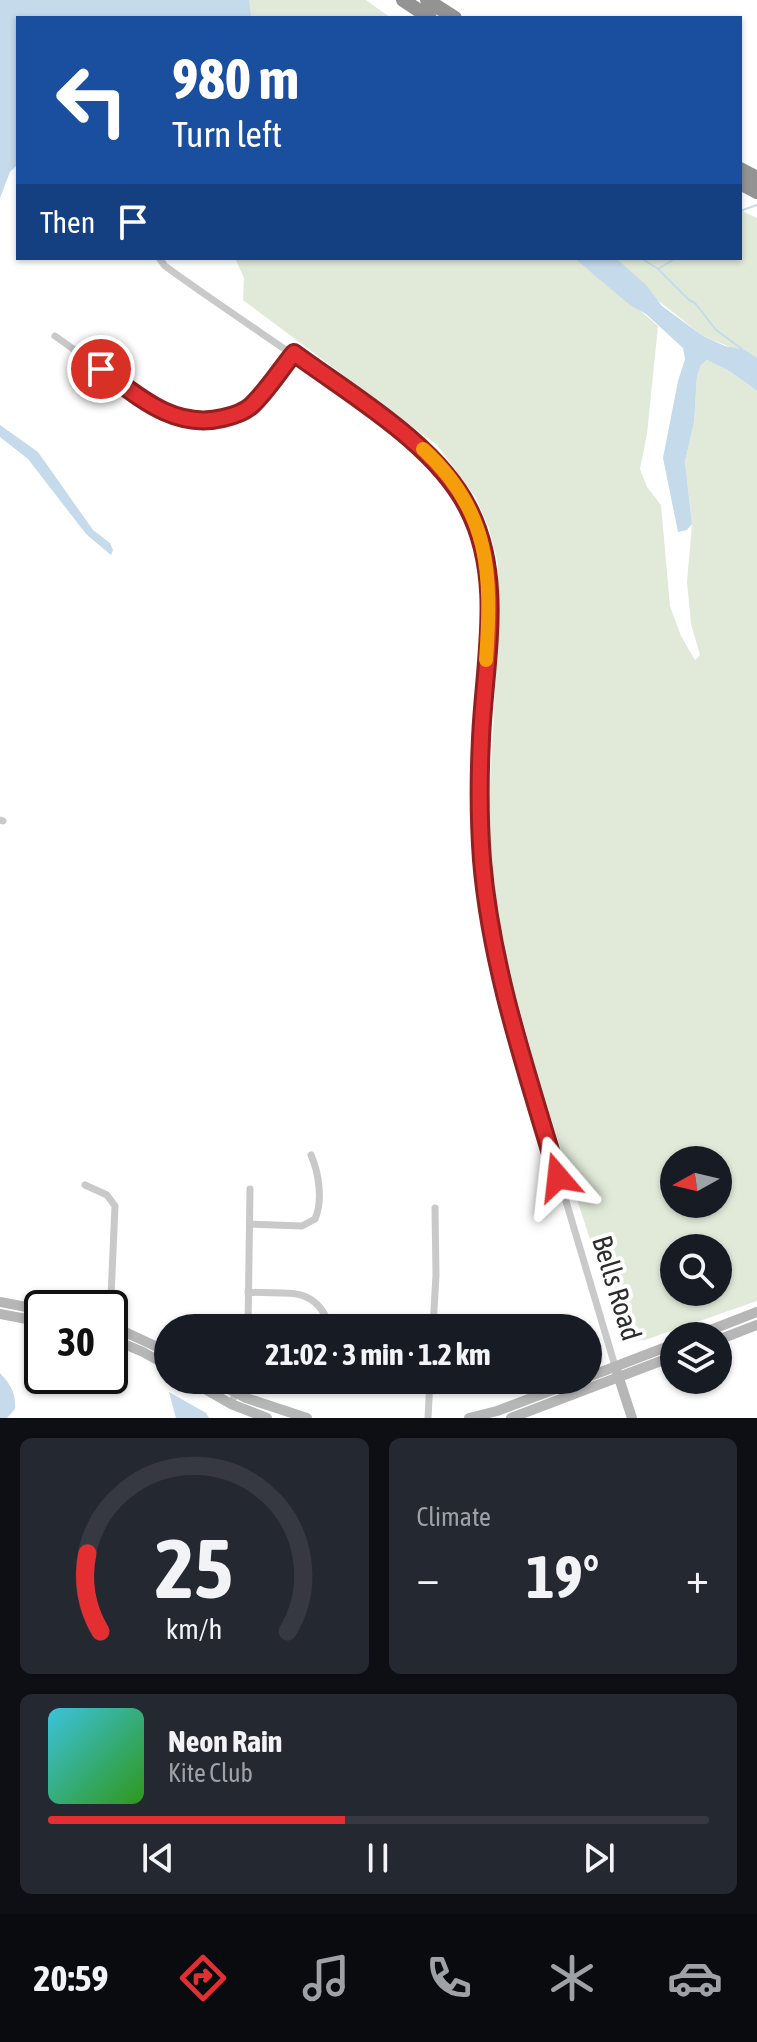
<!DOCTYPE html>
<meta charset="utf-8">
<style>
body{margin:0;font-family:"Asap Condensed",sans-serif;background:#242831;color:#f1f3f6;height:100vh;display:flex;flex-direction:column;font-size:30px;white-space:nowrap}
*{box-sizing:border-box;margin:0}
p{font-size:26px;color:#9ea1a6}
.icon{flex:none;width:44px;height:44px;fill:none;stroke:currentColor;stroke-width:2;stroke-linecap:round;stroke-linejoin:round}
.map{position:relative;height:1418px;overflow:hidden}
.sheet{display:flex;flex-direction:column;gap:20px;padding:20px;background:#0d0f14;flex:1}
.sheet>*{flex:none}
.hud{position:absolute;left:16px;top:16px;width:726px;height:244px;border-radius:0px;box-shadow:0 2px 6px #0004;background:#1a4fa0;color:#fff;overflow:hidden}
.needle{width:52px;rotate:262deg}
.controls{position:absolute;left:660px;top:1146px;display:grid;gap:16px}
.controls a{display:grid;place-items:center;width:72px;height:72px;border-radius:50%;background:#171b24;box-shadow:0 2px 6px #0004;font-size:40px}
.speed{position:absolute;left:24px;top:1290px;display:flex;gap:16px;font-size:40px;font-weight:700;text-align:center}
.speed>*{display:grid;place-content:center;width:104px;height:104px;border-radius:50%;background:#171b24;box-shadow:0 2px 6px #0004;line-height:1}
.speed .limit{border:4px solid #111;border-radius:12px;background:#fff;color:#111}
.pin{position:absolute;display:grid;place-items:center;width:68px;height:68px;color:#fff;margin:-34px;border:4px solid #fff;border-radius:50%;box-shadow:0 2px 8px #0007}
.me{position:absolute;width:88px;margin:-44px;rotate:343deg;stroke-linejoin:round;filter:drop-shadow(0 0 6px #0008)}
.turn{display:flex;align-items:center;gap:28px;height:168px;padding:0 24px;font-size:36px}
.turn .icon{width:104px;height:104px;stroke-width:2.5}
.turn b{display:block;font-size:56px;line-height:68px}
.then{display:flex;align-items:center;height:76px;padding:0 24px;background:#0003;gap:16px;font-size:30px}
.big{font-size:60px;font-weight:700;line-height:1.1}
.sheet .widget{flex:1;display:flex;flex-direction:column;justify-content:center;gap:12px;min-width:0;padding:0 28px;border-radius:12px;background:#242831}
.sheet .dial{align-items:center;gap:0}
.dial svg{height:208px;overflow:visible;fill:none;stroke:#363941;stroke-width:7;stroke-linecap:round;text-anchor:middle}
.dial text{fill:#f1f3f6;stroke:none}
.song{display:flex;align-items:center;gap:24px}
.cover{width:96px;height:96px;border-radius:12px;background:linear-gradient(135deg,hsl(190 70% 55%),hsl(110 70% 35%))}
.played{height:8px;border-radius:4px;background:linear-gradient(90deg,#e32f31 45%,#363941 45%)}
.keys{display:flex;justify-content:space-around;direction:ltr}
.heat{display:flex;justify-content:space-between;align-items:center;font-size:44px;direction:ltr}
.sheet .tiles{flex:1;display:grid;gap:20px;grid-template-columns:1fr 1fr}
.widget:last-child{grid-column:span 2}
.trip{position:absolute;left:154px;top:1314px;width:448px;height:80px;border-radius:40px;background:#171b24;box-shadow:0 2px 6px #0004;font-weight:700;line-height:80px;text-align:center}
.dock{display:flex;height:128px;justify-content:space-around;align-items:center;background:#090b0e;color:#9ea1a6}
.dock .icon{width:56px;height:56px}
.dock .selected{color:#e32f31}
.dock b{font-size:36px;color:#f1f3f6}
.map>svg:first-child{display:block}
.green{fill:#e1ead9;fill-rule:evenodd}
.water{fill:#c5daea}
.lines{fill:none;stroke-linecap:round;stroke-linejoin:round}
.stream{stroke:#c5daea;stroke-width:2}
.street{stroke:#c9c9c9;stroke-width:7}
.secondary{stroke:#b6b6b6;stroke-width:10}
.highway{stroke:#939393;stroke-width:14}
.route-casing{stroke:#941f20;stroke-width:20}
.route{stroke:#e32f31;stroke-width:14}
.slow{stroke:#f59e0b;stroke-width:14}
.labels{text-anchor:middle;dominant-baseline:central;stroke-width:8;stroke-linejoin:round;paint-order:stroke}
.street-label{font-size:28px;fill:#2c2c2c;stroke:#fff}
</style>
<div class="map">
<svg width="757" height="1418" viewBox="0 0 757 1418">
<rect width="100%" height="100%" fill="#fff"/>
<path class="green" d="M93 0H366L391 18H111Z
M740 210 757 218V369L730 347 703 336 651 295 595 258H740Z
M235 258H574C602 281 632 302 658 326L647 434 640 469 647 487 661 505 670 606 681 636 695 660 700 655 691 624 687 582 692 524 685 462 694 422 697 376 701 365 707 360 731 372 757 391V1301L645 1340 629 1341 621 1336 538 1078 500 936 488 824 498 634V564L489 528 476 498 437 445 243 300 244 278ZM674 1160H718V1204H674ZM674 1248H718V1292H674Z"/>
<path class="water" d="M0 0H249L251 16 18 18V164L10 172 0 198Z
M574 258H616L646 285 662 306 703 336 725 346 745 350 757 358V391L731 372 707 360 701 365 697 376 694 422 685 462 692 524 687 530 678 532 663 458 678 381 685 359 683 348 646 314 630 305Z
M0 425 38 452 93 530 110 543 113 550 111 555 86 534 28 459 0 437Z
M0 1373C11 1385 16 1393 15 1409L7 1418H0Z
M169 1392 206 1413 209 1418H176Z"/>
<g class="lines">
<path class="stream" d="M740 211 757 205
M641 258 658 269 676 258
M658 269 689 300 695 303 716 330 742 349"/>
<path class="street" d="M159 258 165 266C231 314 299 357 364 405 390 424 419 442 440 466 518 554 479 675 479 781 480 851 488 918 502 986L615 1366
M55 336 159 410C186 422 225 427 250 407 266 393 280 370 294 353
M0 820 3 821
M85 1185 107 1195 115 1206 110 1319
M250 1224 302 1226 315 1219C323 1201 319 1173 311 1155
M248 1292C289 1295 315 1284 331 1328
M248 1328 250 1189
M433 1328 436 1275 435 1208
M231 1404 241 1380
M428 1418 430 1380"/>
<path class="secondary" d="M0 1302 42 1310
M0 1314 42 1322
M110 1325 168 1352
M695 1336 757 1312
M110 1338 143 1352 168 1366
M718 1340 757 1325
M617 1372 632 1418
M588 1377 674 1344
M189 1380 231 1404 267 1418
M212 1380 246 1398 307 1418
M469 1418 497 1411 579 1380
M511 1418 674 1356"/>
<path class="highway" d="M403 0 430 18
M427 0 455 18
M740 169 757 178
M740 183 757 192"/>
</g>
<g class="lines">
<defs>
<path id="route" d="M101 369C138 396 174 430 223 418 232 416 244 412 251 406 267 391 280 370 294 353 351 395 436 444 468 508 505 579 484 663 481 739 479 780 479 820 482 860 491 969 527 1072 558 1177"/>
</defs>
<use href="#route" class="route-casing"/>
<use href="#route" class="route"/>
<path class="slow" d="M423 449C491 511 492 575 486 660"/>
</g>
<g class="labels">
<g class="street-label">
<text transform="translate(617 1288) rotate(73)">Bells Road</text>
</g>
</g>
</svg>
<div class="controls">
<a><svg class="needle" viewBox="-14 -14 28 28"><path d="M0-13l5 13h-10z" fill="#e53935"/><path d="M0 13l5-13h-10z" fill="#9ea1a6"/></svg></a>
<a><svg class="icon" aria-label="search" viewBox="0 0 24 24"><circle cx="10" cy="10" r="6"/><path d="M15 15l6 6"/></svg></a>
<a><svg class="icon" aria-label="layers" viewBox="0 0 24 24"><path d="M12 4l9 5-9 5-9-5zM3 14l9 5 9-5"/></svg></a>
</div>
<div class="speed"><div class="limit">30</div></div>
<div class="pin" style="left:101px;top:369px;background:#d93025"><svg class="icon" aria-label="arrive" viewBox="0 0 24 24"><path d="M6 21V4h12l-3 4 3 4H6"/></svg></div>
<svg class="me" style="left:558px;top:1177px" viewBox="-20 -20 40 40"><path d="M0-17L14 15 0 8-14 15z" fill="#e32f31" stroke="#fff" stroke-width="4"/></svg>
<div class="trip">21:02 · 3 min · 1.2 km</div>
<div class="hud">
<div class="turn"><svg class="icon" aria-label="left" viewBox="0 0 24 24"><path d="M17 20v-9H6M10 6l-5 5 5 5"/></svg><div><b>980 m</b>Turn left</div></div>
<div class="then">Then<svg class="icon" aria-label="arrive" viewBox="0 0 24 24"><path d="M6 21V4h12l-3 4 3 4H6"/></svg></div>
</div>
</div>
<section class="sheet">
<div class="tiles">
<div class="widget dial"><svg viewBox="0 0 100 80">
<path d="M14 69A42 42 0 1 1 86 69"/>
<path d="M14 69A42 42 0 0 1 9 39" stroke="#e32f31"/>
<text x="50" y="56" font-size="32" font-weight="700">25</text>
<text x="50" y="72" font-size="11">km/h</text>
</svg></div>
<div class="widget"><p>Climate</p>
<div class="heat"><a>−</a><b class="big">19°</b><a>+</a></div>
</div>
<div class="widget">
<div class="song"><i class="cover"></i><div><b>Neon Rain</b><p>Kite Club</p></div></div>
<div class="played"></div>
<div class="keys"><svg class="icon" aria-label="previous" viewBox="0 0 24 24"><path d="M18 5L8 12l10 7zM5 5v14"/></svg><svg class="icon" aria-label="pause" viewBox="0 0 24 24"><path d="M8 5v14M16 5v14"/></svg><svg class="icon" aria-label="next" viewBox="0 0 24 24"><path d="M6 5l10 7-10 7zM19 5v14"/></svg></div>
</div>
</div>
</section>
<nav class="dock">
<b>20:59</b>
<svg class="icon selected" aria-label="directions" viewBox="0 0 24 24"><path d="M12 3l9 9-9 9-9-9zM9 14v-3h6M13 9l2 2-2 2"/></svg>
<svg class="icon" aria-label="music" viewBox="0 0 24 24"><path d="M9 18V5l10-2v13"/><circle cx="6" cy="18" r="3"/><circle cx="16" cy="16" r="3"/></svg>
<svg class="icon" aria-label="phone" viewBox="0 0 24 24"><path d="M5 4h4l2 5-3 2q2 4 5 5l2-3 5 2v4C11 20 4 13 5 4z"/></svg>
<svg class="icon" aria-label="climate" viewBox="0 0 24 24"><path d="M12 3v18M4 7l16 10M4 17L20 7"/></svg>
<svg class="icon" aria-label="car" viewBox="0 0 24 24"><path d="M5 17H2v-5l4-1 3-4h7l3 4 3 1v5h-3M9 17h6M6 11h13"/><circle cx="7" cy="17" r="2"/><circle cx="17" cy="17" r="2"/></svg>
</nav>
